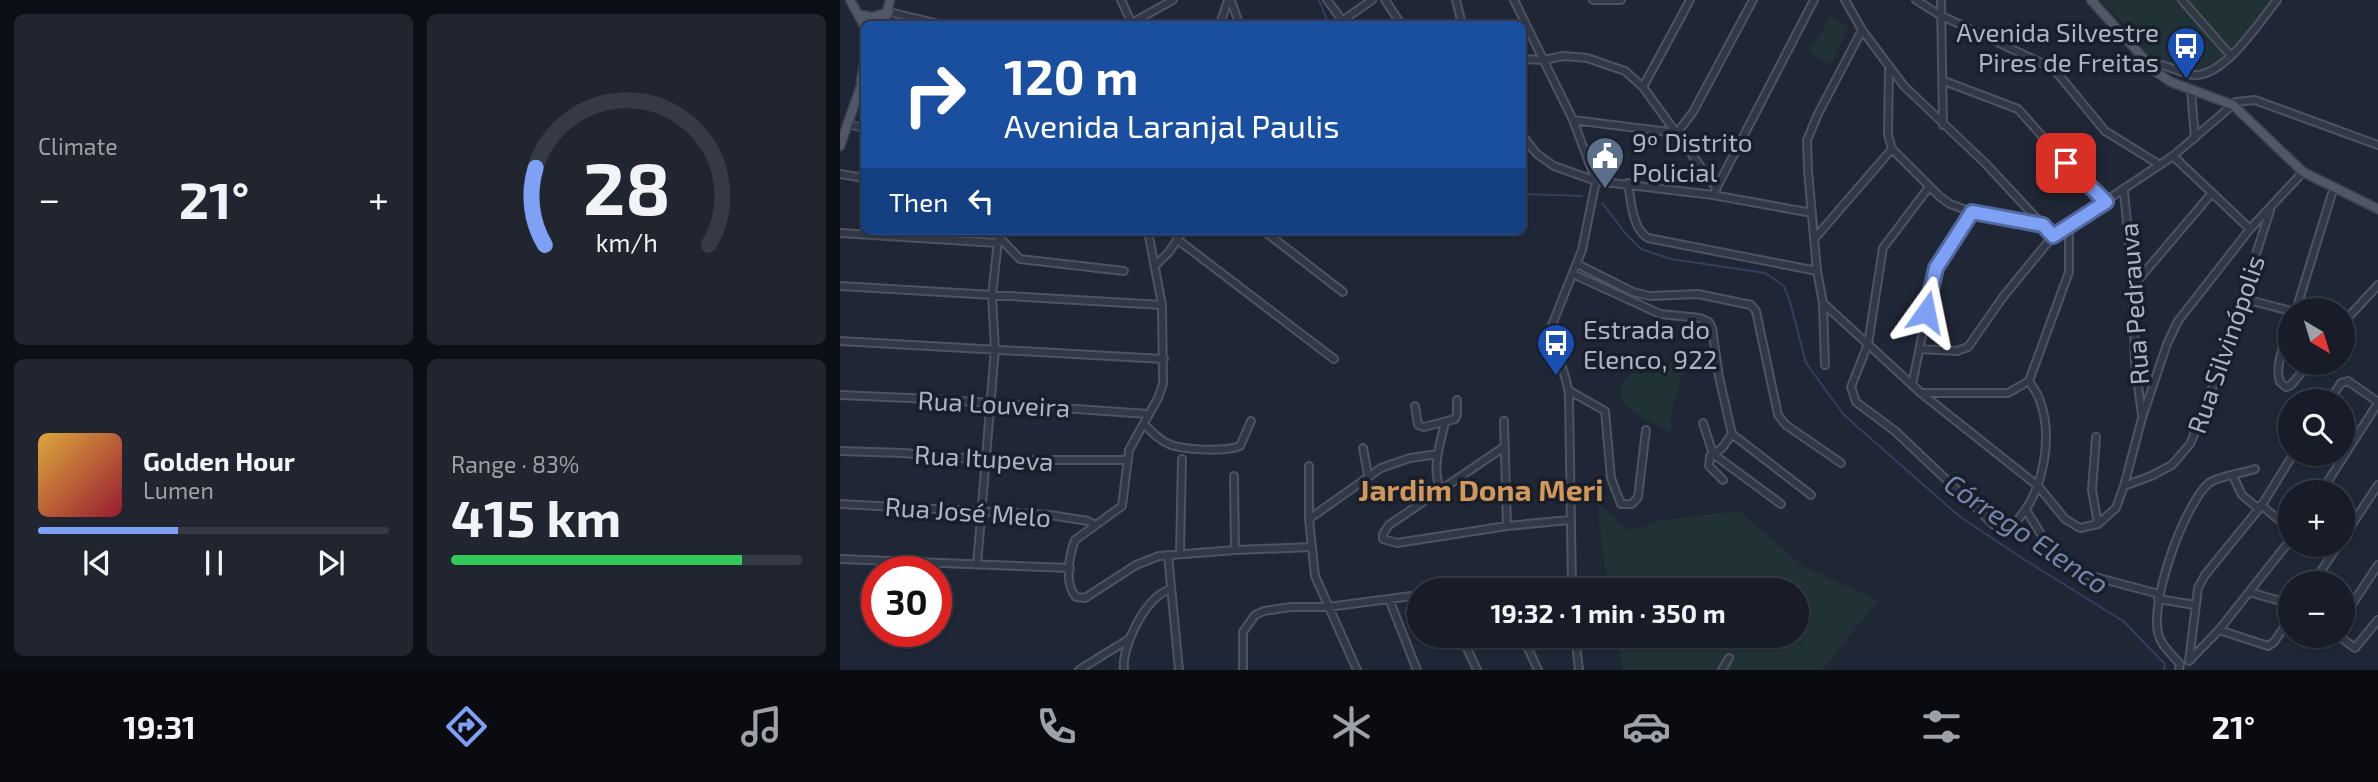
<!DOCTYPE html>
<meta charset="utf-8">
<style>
body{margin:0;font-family:"Exo 2",sans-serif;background:#202530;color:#f1f3f6;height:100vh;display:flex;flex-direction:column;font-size:26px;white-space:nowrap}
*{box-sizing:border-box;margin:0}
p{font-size:23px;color:#9ea1a8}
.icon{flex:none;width:38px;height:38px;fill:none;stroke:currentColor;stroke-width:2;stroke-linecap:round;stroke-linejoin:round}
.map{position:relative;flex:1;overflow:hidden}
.side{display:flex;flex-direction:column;gap:14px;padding:14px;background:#0d0f16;width:840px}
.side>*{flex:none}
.banner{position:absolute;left:21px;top:21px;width:665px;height:214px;border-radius:10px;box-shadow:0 2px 5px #0004,0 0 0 2px #363a45;background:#1a4fa0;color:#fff;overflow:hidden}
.needle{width:46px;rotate:142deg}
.buttons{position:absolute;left:1438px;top:298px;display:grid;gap:14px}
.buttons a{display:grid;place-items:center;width:77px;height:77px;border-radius:50%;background:#171c28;box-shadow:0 2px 5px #0004,0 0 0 2px #363a45;font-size:35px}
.speed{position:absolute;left:21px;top:556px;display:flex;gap:14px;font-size:35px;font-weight:700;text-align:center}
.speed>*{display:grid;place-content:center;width:91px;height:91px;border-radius:50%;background:#171c28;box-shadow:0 2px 5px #0004,0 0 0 2px #363a45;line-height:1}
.speed .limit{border:10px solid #d22;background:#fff;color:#111}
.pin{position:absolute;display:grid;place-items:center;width:60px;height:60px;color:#fff;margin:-30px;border-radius:14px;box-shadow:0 4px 10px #0006}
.me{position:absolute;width:77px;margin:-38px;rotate:12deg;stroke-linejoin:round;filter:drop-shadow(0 0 5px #0008)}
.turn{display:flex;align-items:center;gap:24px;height:147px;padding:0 28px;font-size:32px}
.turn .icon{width:91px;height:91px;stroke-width:2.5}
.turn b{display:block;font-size:49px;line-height:60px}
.then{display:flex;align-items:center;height:66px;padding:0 28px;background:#0003;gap:14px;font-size:26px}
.big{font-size:52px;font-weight:700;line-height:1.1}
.side .widget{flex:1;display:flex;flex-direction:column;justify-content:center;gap:10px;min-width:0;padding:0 24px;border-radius:10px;background:#202530}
.side .dial{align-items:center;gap:0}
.dial svg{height:182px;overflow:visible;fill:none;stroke:#363a45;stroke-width:7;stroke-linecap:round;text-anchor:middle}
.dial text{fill:#f1f3f6;stroke:none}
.song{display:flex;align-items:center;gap:21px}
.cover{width:84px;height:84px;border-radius:10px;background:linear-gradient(135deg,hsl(40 70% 55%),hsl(350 70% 35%))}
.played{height:7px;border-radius:4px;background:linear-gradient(90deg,#7ea1f6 40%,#363a45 40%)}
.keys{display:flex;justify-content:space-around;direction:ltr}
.heat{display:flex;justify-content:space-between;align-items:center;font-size:38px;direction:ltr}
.charge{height:10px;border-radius:5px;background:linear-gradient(90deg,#34c759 83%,#363a45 0)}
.side .tiles{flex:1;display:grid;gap:14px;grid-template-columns:repeat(2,1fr)}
.trip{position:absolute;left:567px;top:578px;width:402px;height:70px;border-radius:35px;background:#171c28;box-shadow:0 2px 5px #0004,0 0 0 2px #363a45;font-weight:700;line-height:70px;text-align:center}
.tab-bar{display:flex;height:112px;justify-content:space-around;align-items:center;background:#090b10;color:#9ea1a8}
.tab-bar .icon{width:49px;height:49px}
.tab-bar .active{color:#7ea1f6}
.tab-bar b{font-size:32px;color:#f1f3f6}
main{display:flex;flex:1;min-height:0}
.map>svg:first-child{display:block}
.green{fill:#213236}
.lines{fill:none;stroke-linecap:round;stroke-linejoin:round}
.stream{stroke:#32405d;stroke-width:2}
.minor-casing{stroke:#4d5361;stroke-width:10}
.major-casing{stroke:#3c424f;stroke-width:11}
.minor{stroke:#323946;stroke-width:6}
.major{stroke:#505766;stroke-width:8}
.route-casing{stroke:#5269a0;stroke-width:18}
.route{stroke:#7ea1f6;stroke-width:12}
.labels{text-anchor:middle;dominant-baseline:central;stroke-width:7;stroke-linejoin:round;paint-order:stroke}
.poi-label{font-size:26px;fill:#acb3c3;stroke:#181e2a;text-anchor:start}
.street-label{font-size:26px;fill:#acb3c3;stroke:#181e2a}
.water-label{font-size:28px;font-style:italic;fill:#7486ab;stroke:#181e2a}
.quarter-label{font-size:30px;font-weight:bold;fill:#d19859;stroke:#181e2a}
</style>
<main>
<section class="side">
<div class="tiles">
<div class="widget"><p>Climate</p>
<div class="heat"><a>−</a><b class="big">21°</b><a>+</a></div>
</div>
<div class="widget dial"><svg viewBox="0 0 100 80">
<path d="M14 69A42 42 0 1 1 86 69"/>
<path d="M14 69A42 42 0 0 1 10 35" stroke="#7ea1f6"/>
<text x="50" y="56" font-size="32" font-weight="700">28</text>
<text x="50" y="72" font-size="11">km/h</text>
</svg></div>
<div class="widget">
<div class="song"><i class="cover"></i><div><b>Golden Hour</b><p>Lumen</p></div></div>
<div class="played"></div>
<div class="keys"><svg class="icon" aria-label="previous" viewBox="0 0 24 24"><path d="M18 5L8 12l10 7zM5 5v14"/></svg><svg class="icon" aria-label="pause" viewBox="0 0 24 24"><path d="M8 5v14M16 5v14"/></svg><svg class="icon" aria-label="next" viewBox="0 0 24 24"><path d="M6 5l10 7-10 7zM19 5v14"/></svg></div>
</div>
<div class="widget"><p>Range · 83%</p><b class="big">415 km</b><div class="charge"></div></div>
</div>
</section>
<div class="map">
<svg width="1538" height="670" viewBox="0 0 1538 670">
<rect width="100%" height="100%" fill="#1f2635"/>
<path class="green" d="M1260 0H1441C1406 43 1369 116 1310 57 1292 40 1280 16 1260 0Z
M990 17 1008 27 991 65 969 52Z
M846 363 832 409 831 432C806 418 760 405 791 373L802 374C812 362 831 364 846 363Z
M758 503 787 530 801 528 820 520 899 511 963 566 1038 601 982 670H783L777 635H957V590H769L761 542Z"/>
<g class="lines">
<path class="stream" d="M479 0 487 20 492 24
M682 194 742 196
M762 203 786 234 801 249 831 259 925 273 944 286 950 302 966 363 1004 415 1119 516 1185 560 1283 621 1325 664 1324 670"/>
<defs>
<path id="minor" d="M281 0 292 24
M391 0 399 24
M487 0 505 24
M545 0 561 24
M616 0 622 24
M674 0 733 120 756 181 742 250 712 325C712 350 727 371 729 396L732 590
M753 0H781
M1005 0 1022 30 1064 86 1146 164 1213 236
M1076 0 1100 15 1214 69 1265 131 1320 165
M1101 0 1103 125
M1342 0 1391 56
M49 12 99 24
M502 21 532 0
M290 24 333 0
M380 24 388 0
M1022 30 978 114 967 140 968 171 977 271 983 303 1081 393 1198 486 1225 519 1240 528 1258 524 1276 508 1284 486 1302 418 1327 344 1338 321 1410 229 1463 172
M682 59 703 60 724 56 747 58 785 71 803 87 876 188
M1049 68 1048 135 1052 149 1099 196 1110 204 1132 212 1203 225
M1314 70 1322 65C1332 68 1343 73 1353 75 1384 78 1420 21 1437 0
M1104 81 1178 109 1226 163 1266 202
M803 87 850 0
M1351 90 1355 138
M733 120 837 133 853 112 913 0
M7 124 24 128
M682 135 697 154 714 166 756 181 873 195 972 213
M1333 156 1410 229
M0 174 24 178
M788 183C791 200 792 229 808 238L977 271
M1089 187 1043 248 1028 344 1011 387 1016 402 1055 431 1154 525 1165 532C1171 529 1175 523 1180 517 1204 488 1213 436 1200 401 1198 394 1193 387 1189 381
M875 191 974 0
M1284 191 1293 286 1295 363 1302 415
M308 231 322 305 323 384 318 398 289 450 282 506 235 540C229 556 224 584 236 597L245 598 296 565 319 556 395 550 472 547
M424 231 503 292
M0 233 157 243
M158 236 180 259 284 271
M975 238 1052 149
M338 240 494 359
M737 264 793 292 810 296 858 294 911 305 916 311 938 415 946 425 1001 463
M316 265 329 252 343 231
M733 274 820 314 860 318 869 322 872 328 879 377 892 434 882 448 873 454 941 504
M0 286 322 305
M1293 286 1371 194
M1401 298 1451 311
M983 303 985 365
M1456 310 1494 187
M1503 323 1538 285
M1451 327C1445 343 1434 365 1440 382L1446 387 1451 385 1470 362
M0 341 324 359
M1080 349 1117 351 1128 347 1163 297 1213 236 1333 156 1396 102 1415 100 1538 145
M1072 385 1096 268 1132 212
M728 390 765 411 771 478 781 504H792L798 497 806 430
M1081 393H1168L1189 381 1229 272V227
M0 395 92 399 308 414
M1489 401 1501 383 1508 381 1538 402
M575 406 578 425 584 427 615 419 617 415V400
M664 421 667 526
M863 423 873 454 870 456 869 466 883 480
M304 424C312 432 320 441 331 445 347 450 384 452 400 446L411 421
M892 434 971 495
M1256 437 1252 490 1258 524
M664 447 549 525 543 534V539L557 543 667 526 729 520
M523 448 528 475
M0 451 63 453 145 460H287
M469 466V519L475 576 517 670
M394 476 395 550
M1393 476 1402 495 1419 509
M1284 486 1311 476 1332 465 1350 444 1367 404 1430 211
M601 490C591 470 600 443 605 423
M1481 492 1538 403
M0 504 210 515 248 521 255 525
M1421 505 1451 530
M1186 510 1207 544 1240 573 1319 594
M469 519 541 468 570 458 598 454
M1503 538 1538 485
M340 553 342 459
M328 555 339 670
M0 559 230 568
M137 565 155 349 152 296 159 231
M1473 583 1499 544
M1409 592 1451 604
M549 599 577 670
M1318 599 1355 605
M1503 618 1538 565
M1379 630 1428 646 1434 642 1451 617
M621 635 637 670
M682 635 698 670
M735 635 739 670
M1497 635 1515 648 1538 620
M1349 661 1358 588 1365 575 1422 505 1454 453
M1349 661 1379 630 1451 539
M239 670 289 639
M284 670C281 647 306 596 329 590
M403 670V632L415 615 424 611 451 607H488L579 595
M882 670 889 658
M1339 670 1340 664C1334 657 1324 648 1320 639 1306 609 1344 504 1369 483 1378 476 1404 473 1415 469"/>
<path id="major" d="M10 0 24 25
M1251 0 1316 72 1331 82 1393 105 1463 172 1538 209
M21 15 33 17 49 12
M44 24 50 0
M21 80 24 66
M0 146 24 77"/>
</defs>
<use href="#minor" class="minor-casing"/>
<use href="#major" class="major-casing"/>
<use href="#minor" class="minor"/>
<use href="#major" class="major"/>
</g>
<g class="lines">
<defs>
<path id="route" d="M1086 312 1096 268 1132 212 1203 225 1213 236 1266 202 1226 163"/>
</defs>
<use href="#route" class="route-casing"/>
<use href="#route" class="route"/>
</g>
<defs>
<symbol id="bus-pin" viewBox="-11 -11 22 30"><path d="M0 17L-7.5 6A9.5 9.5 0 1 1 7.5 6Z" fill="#1a4fb4" stroke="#181e2a"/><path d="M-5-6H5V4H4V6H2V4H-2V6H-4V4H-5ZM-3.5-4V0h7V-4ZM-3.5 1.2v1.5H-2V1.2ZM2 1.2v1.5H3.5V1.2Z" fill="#fff"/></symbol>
<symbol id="civic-pin" viewBox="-11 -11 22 30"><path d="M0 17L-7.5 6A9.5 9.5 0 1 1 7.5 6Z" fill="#5c6f8a" stroke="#181e2a"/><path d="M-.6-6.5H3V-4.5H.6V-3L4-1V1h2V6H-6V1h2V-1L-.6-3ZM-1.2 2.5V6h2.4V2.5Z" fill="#fff"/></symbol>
</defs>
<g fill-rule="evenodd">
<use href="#bus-pin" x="1324" y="24" width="44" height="60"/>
<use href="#civic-pin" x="743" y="134" width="44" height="60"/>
<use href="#bus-pin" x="694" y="321" width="44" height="60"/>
</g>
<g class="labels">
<g class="poi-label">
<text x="1319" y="31" text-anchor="end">Avenida Silvestre<tspan x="1319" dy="30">Pires de Freitas</tspan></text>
<text x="792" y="141">9º Distrito<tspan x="792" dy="30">Policial</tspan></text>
<text x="743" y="328">Estrada do<tspan x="743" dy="30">Elenco, 922</tspan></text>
</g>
<g class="street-label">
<text transform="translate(1293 304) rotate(-94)">Rua Pedrauva</text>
<text transform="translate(1385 344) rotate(-71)">Rua Silvinópolis</text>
<text transform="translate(154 403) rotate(3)">Rua Louveira</text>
<text transform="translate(144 457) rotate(3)">Rua Itupeva</text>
<text transform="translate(128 511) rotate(4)">Rua José Melo</text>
</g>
<g class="water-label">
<text transform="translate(1187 533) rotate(34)">Córrego Elenco</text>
</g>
<g class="quarter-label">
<text x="641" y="489">Jardim Dona Meri</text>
</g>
</g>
</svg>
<div class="buttons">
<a><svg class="needle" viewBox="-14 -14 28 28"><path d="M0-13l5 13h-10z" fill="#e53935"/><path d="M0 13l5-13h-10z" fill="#9ea1a8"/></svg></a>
<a><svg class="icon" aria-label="search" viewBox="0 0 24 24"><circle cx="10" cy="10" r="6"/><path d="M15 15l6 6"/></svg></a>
<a>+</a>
<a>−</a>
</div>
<div class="speed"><div class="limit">30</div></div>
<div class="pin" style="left:1226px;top:163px;background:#d93025"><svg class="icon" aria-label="arrive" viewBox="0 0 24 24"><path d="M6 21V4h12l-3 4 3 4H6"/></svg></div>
<svg class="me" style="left:1086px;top:312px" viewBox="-20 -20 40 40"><path d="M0-17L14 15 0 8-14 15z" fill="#7ea1f6" stroke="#fff" stroke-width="4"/></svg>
<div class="trip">19:32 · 1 min · 350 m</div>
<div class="banner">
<div class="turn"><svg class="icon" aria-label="right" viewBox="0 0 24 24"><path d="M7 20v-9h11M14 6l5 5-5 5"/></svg><div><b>120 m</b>Avenida Laranjal Paulis</div></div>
<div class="then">Then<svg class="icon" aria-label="left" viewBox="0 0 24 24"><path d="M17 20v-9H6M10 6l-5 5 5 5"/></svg></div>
</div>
</div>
</main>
<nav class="tab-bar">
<b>19:31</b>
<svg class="icon active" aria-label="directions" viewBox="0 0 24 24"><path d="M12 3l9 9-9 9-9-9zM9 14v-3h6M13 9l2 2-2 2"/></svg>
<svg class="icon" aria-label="music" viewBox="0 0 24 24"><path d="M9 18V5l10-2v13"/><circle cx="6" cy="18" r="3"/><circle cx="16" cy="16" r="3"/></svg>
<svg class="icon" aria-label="phone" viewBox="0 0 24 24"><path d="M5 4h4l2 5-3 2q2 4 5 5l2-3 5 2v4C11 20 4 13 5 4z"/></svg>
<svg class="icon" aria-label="climate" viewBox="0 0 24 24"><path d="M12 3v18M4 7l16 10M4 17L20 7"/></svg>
<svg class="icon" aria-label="car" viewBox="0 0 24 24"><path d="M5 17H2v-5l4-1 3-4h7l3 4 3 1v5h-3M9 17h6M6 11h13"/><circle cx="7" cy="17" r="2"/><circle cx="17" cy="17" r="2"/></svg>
<svg class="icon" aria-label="filters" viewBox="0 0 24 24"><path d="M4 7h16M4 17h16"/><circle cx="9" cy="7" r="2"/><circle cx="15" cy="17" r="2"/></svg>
<b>21°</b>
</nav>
